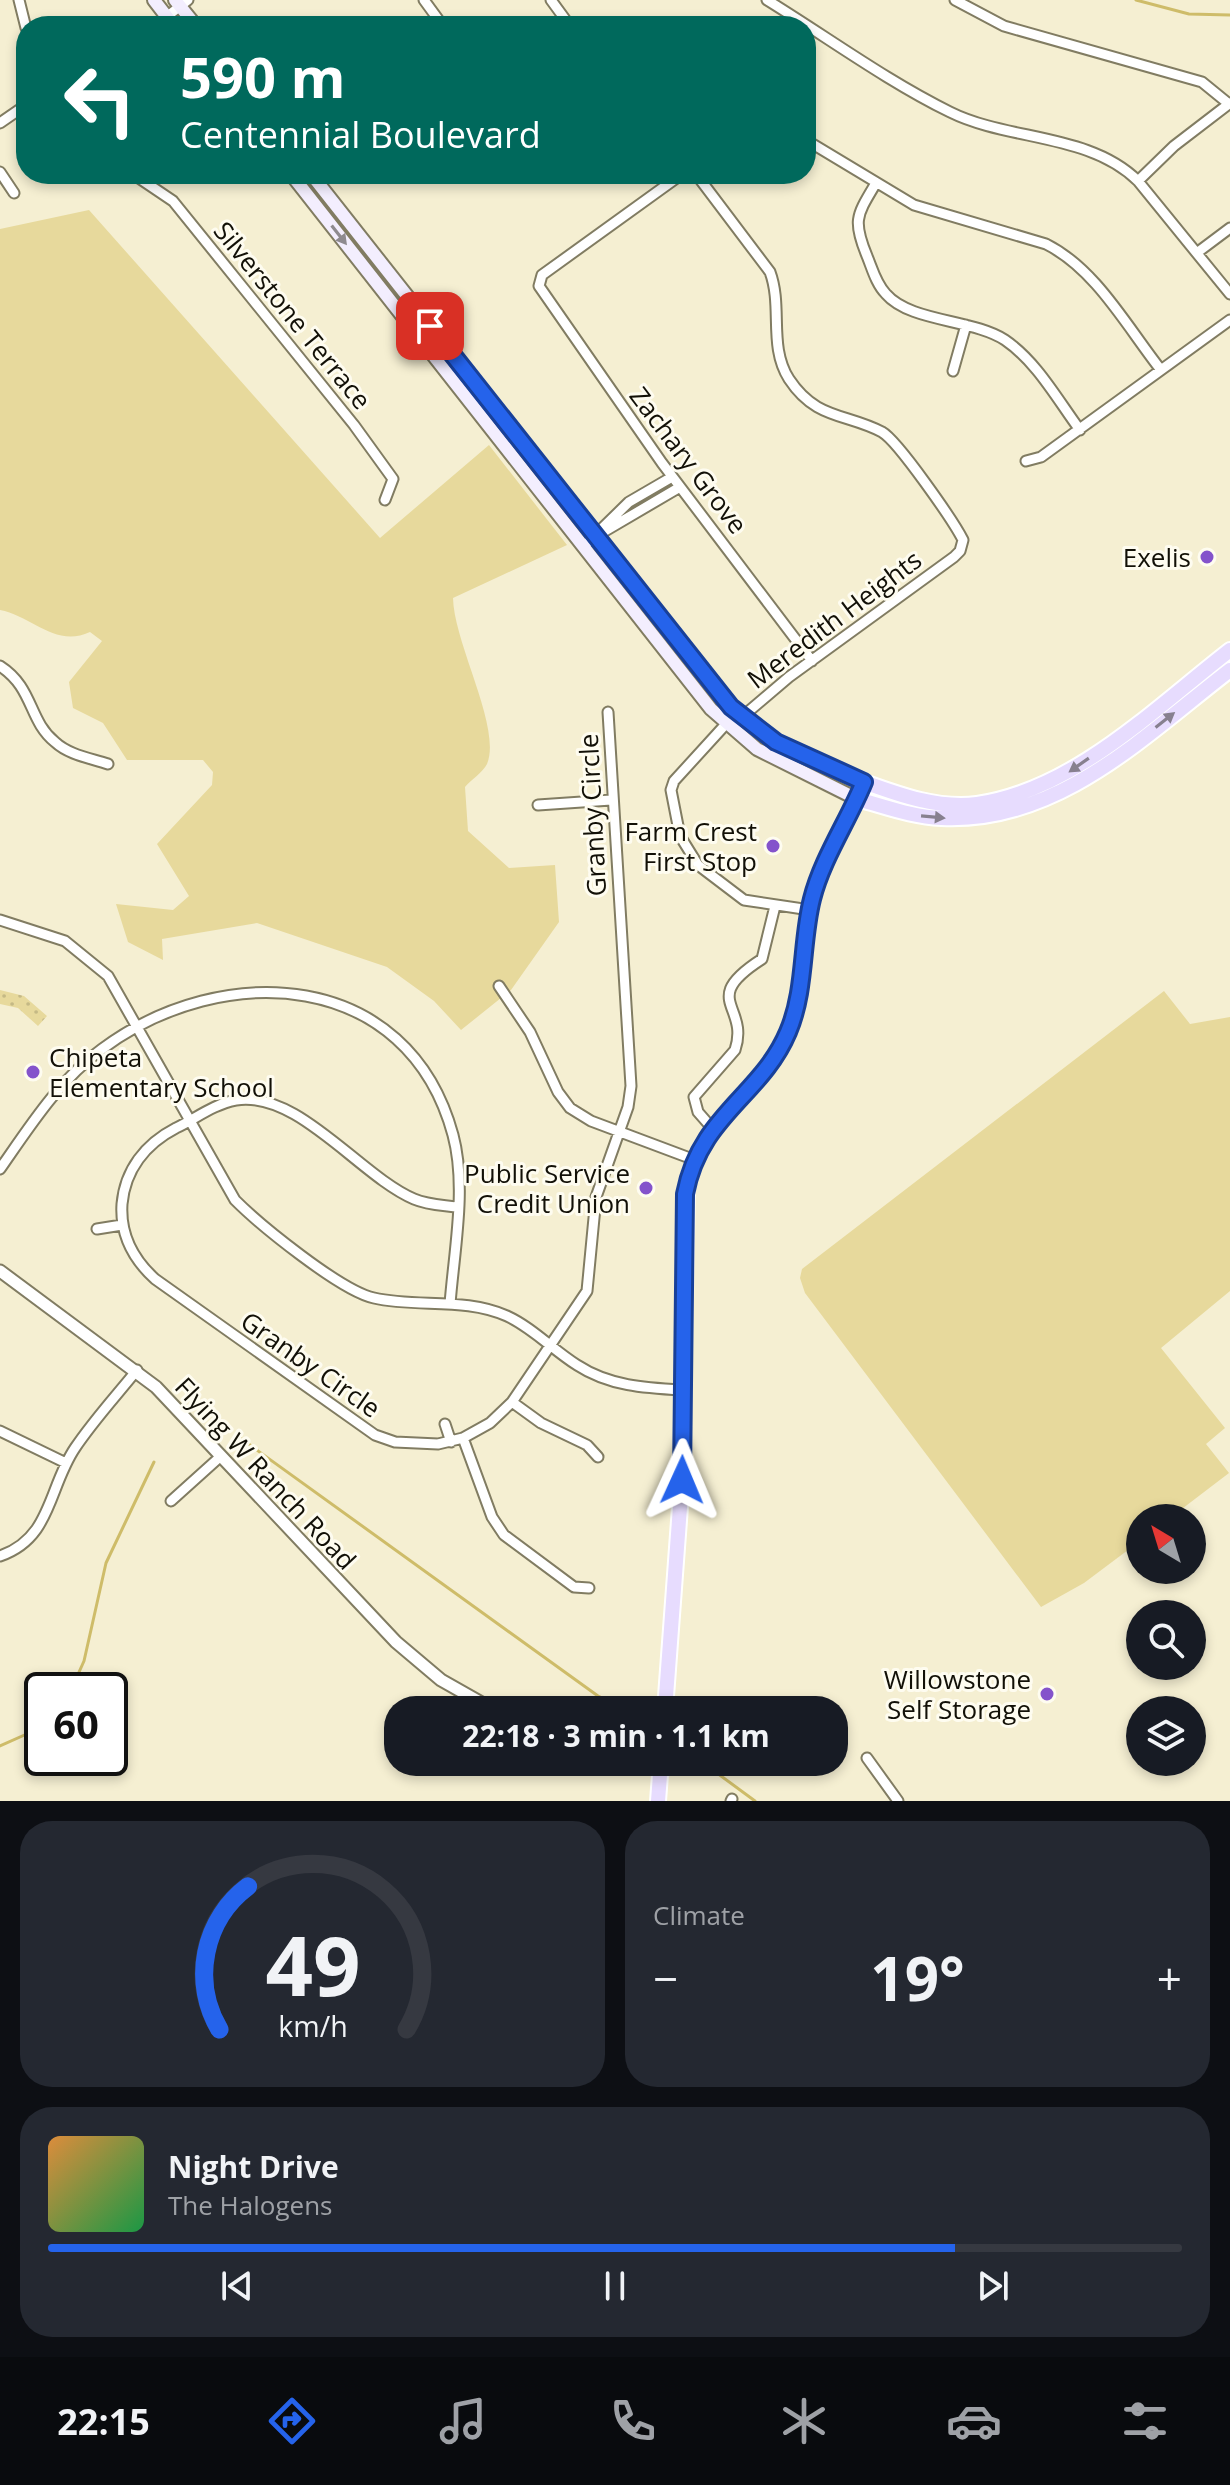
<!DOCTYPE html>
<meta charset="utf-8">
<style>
body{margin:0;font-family:"Open Sans",sans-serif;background:#242831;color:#f1f3f6;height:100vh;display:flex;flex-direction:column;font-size:30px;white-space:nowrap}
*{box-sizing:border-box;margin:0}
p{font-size:26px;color:#9ea1a6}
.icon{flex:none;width:44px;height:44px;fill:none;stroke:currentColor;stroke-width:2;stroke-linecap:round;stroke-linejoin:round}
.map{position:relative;height:1801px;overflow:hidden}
.panel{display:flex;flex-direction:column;gap:20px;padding:20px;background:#0d0f14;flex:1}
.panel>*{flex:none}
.guide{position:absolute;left:16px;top:16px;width:800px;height:168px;border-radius:32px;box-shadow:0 4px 12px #0003;background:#00695c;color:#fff;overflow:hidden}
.needle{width:52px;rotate:322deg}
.fabs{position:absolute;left:1126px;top:1504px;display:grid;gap:16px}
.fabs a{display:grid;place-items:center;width:80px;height:80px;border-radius:50%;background:#171b24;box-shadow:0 4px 12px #0003;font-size:40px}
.speed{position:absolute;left:24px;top:1672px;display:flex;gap:16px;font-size:40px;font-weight:700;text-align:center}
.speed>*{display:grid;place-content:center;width:104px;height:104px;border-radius:50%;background:#171b24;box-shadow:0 4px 12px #0003;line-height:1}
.speed .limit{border:4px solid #111;border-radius:12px;background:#fff;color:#111}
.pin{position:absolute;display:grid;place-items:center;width:68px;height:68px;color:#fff;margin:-34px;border-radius:16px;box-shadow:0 4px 12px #0006}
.me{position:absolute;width:88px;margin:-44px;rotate:1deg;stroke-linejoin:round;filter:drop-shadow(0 0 6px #0008)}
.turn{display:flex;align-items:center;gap:28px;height:168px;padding:0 32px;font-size:36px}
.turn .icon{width:104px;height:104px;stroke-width:2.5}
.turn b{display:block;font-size:56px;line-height:68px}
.big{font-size:60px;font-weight:700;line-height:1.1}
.panel .tile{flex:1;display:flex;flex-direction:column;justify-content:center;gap:12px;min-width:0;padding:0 28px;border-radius:32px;background:#242831}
.panel .dial{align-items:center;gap:0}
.dial svg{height:208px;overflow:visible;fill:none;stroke:#363941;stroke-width:7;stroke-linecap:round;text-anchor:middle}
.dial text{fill:#f1f3f6;stroke:none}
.song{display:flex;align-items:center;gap:24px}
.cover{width:96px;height:96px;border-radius:12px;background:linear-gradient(135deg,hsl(30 70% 55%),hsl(140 70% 35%))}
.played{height:8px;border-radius:4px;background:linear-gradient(90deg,#2563eb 80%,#363941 80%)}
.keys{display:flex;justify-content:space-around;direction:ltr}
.heat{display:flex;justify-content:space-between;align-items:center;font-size:44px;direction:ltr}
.panel .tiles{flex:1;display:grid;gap:20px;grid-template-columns:1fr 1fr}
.tile:last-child{grid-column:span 2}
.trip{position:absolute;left:384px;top:1696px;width:464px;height:80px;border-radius:32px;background:#171b24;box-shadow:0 4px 12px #0003;font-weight:700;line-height:80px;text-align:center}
.tabs{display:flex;height:128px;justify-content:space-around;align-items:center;background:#090b0e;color:#9ea1a6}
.tabs .icon{width:56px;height:56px}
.tabs .active{color:#2563eb}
.tabs b{font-size:36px;color:#f1f3f6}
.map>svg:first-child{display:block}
.green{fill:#e7d99c}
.park{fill:url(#park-dots)}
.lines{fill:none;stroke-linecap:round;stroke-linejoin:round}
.stream{stroke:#cebc69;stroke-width:3}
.minor-casing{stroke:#817c62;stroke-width:13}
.tertiary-casing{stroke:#817c62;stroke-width:15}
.secondary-casing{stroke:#817c62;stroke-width:16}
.primary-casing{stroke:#fff;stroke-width:18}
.minor{stroke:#fff;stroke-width:9}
.tertiary{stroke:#fff;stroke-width:11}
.secondary{stroke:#f3eefe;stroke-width:12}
.primary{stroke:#e7dcfe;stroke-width:14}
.oneway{fill:#8e8a8f}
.oneway2{fill:#87808f}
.route-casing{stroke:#184099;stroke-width:20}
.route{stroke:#2563eb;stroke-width:14}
.poi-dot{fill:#8453cb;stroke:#fefcf0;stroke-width:3}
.labels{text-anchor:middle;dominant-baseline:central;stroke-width:6;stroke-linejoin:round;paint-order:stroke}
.street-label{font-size:26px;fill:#121007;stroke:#fefcf0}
.poi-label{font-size:26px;fill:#121007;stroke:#fefcf0;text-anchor:end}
</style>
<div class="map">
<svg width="1230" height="1801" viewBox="0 0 1230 1801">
<defs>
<pattern id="park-dots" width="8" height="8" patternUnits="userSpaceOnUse" patternTransform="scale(2)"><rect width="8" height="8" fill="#e7d99c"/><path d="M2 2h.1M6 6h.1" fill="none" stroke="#c5b985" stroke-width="1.8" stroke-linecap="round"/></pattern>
</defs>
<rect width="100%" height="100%" fill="#f5efd2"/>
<path class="green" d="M89 210 380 538 489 445 567 545 453 598C454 644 502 728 487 764 483 772 471 780 465 787L468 831 509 868 555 865 559 922 511 990 461 1030 434 1001 387 967 257 923 162 939 163 960 128 942 116 904 173 910 189 896 157 844 212 785 213 772 203 760H127L103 723 73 708 69 682 102 641 90 632C55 648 32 616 0 610V229Z
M1164 991 1190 1024 1230 1017V1291L1161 1348 1225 1428 1206 1444 1229 1473 1170 1518H1140V1541L1084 1583 1041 1607 805 1293 800 1278 802 1269Z"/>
<path class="park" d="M0 990 24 996 47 1016 38 1026 18 1008 0 1004Z"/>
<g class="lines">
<path class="stream" d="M1136 0 1189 14 1230 15
M236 1435 598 1696 629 1710
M71 1690 84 1661 106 1563 154 1462
M0 1746 29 1733 42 1722
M702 1762 755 1801"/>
<defs>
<path id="minor" d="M19 0 26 28
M424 0 443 26
M551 0 570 26
M767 0C827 37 887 81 950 112 1008 141 1090 133 1138 181L1230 294
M955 0 1004 26 1202 82 1229 104
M155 26 188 0
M0 123 26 105
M806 140 914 205 1046 244C1096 269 1127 327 1161 370
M0 172 14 193
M133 174 173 201 354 425 393 479 385 500
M682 174 542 275 539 286 662 463 812 661
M696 174 770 272C783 307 768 346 789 379 816 420 846 413 882 432 898 441 954 522 963 540L960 551 954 557 789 677 742 717
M1138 181 1174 146 1230 103
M876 183C857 215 852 220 867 256 872 268 876 284 886 294 910 322 973 319 1005 340 1037 362 1057 399 1080 430
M1198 252 1230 228
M953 371 966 325
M1026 461 1041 457 1230 320
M605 531 680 487
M583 547 629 502 672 477
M0 666C34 688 28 720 55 742 69 755 90 758 108 764
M726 724 674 781 671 790 680 836 698 865 744 900 810 910
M538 805 611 800
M0 920 65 941 108 976 235 1200C260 1225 341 1291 374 1298 417 1308 465 1297 507 1316 533 1328 553 1350 577 1365 609 1386 645 1388 682 1390
M499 986 530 1032 558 1092 570 1108 591 1121 695 1160
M712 1128 698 1112 694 1097 735 1050C750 1005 698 1000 762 959L775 906
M0 1169C30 1126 59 1080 102 1049 223 959 408 969 453 1135 467 1187 454 1251 450 1304
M456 1207C442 1205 428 1205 414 1199 360 1176 298 1090 236 1100 214 1104 195 1119 176 1128 145 1144 125 1170 122 1204 120 1235 133 1259 155 1279L375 1435 395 1442 438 1444 463 1438 490 1423 512 1402 587 1291 596 1197 628 1107 631 1086 608 712
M97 1229 122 1225
M512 1402 541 1423 587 1445 598 1457
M445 1424 451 1442
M0 1431 66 1463
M463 1438 492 1517 504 1535 574 1587 589 1588
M171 1501 221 1456
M0 1556C52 1538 48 1488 75 1448 93 1421 116 1396 137 1370
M867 1758 898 1801
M731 1801 732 1799"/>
<path id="tertiary" d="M0 1271 156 1387 396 1642 441 1680 494 1710"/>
<path id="secondary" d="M154 0 174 26
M175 0 196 26
M291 174 711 709 757 749 857 799
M311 174 731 707 776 742 864 782"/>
<path id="primary" d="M857 799C884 806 912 817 941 818 1058 824 1144 736 1230 670
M665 1710 682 1480 687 1183C705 1115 758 1095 786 1038 806 995 800 945 812 900 822 859 848 821 864 782 900 795 938 809 977 804 1074 790 1155 708 1230 650
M658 1801 661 1762"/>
</defs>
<use href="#minor" class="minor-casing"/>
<use href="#tertiary" class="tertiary-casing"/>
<use href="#secondary" class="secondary-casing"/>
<use href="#primary" class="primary-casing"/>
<use href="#minor" class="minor"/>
<use href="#tertiary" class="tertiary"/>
<use href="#secondary" class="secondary"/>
<use href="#primary" class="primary"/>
</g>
<defs><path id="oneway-solid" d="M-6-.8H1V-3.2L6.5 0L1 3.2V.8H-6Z" transform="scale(2)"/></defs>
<use class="oneway" href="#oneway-solid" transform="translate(339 235) rotate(52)"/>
<g class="oneway2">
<use href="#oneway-solid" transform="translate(1165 720) rotate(-38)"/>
<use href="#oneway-solid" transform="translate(1079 765) rotate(145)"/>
<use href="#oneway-solid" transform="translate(933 817) rotate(5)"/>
</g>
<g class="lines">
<defs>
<path id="route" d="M430 326 731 707 776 742 864 782C848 821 822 859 812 899 801 942 806 990 788 1032 761 1096 700 1115 685 1194L682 1480"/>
</defs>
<use href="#route" class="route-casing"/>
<use href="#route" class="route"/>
</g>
<g class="poi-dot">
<circle cx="1207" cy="557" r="8"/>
<circle cx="773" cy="846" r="8"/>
<circle cx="33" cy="1072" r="8"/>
<circle cx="646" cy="1188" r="8"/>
<circle cx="1047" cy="1694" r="8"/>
</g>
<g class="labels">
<g class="street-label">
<text transform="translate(293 315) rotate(51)">Silverstone Terrace</text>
<text transform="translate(689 460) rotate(53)">Zachary Grove</text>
<text transform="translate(834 619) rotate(-37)">Meredith Heights</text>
<text transform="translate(592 815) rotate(-93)">Granby Circle</text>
<text transform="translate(311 1364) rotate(35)">Granby Circle</text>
<text transform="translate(266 1473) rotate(47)">Flying W Ranch Road</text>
</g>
<g class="poi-label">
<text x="1191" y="557">Exelis</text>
<text x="757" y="831">Farm Crest<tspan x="757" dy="30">First Stop</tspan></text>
<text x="49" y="1057" text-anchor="start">Chipeta<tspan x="49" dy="30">Elementary School</tspan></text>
<text x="630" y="1173">Public Service<tspan x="630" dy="30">Credit Union</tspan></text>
<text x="1031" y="1679">Willowstone<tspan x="1031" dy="30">Self Storage</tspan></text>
</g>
</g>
</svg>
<div class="fabs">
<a><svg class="needle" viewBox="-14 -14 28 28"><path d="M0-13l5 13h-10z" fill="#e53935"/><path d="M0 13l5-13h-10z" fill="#9ea1a6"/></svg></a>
<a><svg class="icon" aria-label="search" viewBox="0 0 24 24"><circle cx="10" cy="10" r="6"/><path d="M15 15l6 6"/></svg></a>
<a><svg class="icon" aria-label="layers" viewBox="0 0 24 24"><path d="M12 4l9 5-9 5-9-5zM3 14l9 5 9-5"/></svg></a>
</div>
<div class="speed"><div class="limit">60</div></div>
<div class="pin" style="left:430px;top:326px;background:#d93025"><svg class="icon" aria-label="arrive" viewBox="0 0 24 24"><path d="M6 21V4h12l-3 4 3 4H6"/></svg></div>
<svg class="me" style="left:682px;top:1480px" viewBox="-20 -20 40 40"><path d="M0-17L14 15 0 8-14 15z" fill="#2563eb" stroke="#fff" stroke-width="4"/></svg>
<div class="trip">22:18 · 3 min · 1.1 km</div>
<div class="guide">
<div class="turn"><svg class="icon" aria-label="left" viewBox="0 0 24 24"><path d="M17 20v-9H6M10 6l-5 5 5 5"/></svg><div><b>590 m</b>Centennial Boulevard</div></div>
</div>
</div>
<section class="panel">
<div class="tiles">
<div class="tile dial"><svg viewBox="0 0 100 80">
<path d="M14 69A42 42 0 1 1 86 69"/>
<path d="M14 69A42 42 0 0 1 25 14" stroke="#2563eb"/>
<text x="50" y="56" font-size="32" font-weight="700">49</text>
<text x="50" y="72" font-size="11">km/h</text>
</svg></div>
<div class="tile"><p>Climate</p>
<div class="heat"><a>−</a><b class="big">19°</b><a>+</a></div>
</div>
<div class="tile">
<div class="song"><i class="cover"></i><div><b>Night Drive</b><p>The Halogens</p></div></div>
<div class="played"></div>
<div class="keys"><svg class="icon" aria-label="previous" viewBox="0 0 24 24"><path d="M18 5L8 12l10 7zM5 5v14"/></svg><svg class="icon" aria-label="pause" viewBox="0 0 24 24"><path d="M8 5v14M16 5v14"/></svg><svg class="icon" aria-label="next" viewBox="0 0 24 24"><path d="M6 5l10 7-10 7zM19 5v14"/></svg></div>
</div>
</div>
</section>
<nav class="tabs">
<b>22:15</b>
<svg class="icon active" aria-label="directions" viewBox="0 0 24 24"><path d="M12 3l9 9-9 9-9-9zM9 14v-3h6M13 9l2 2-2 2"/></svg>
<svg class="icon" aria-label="music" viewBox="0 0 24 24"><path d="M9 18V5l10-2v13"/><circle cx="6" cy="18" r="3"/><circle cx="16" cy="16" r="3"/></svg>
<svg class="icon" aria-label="phone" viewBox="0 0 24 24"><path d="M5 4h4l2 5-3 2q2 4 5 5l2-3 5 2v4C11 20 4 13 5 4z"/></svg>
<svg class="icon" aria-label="climate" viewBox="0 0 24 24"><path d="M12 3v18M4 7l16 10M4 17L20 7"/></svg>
<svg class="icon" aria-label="car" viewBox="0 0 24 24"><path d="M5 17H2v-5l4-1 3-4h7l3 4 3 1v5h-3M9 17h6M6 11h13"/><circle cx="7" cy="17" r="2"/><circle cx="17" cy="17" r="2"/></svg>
<svg class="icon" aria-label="filters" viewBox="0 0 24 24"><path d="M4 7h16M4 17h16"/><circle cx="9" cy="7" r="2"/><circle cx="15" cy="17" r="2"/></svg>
</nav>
